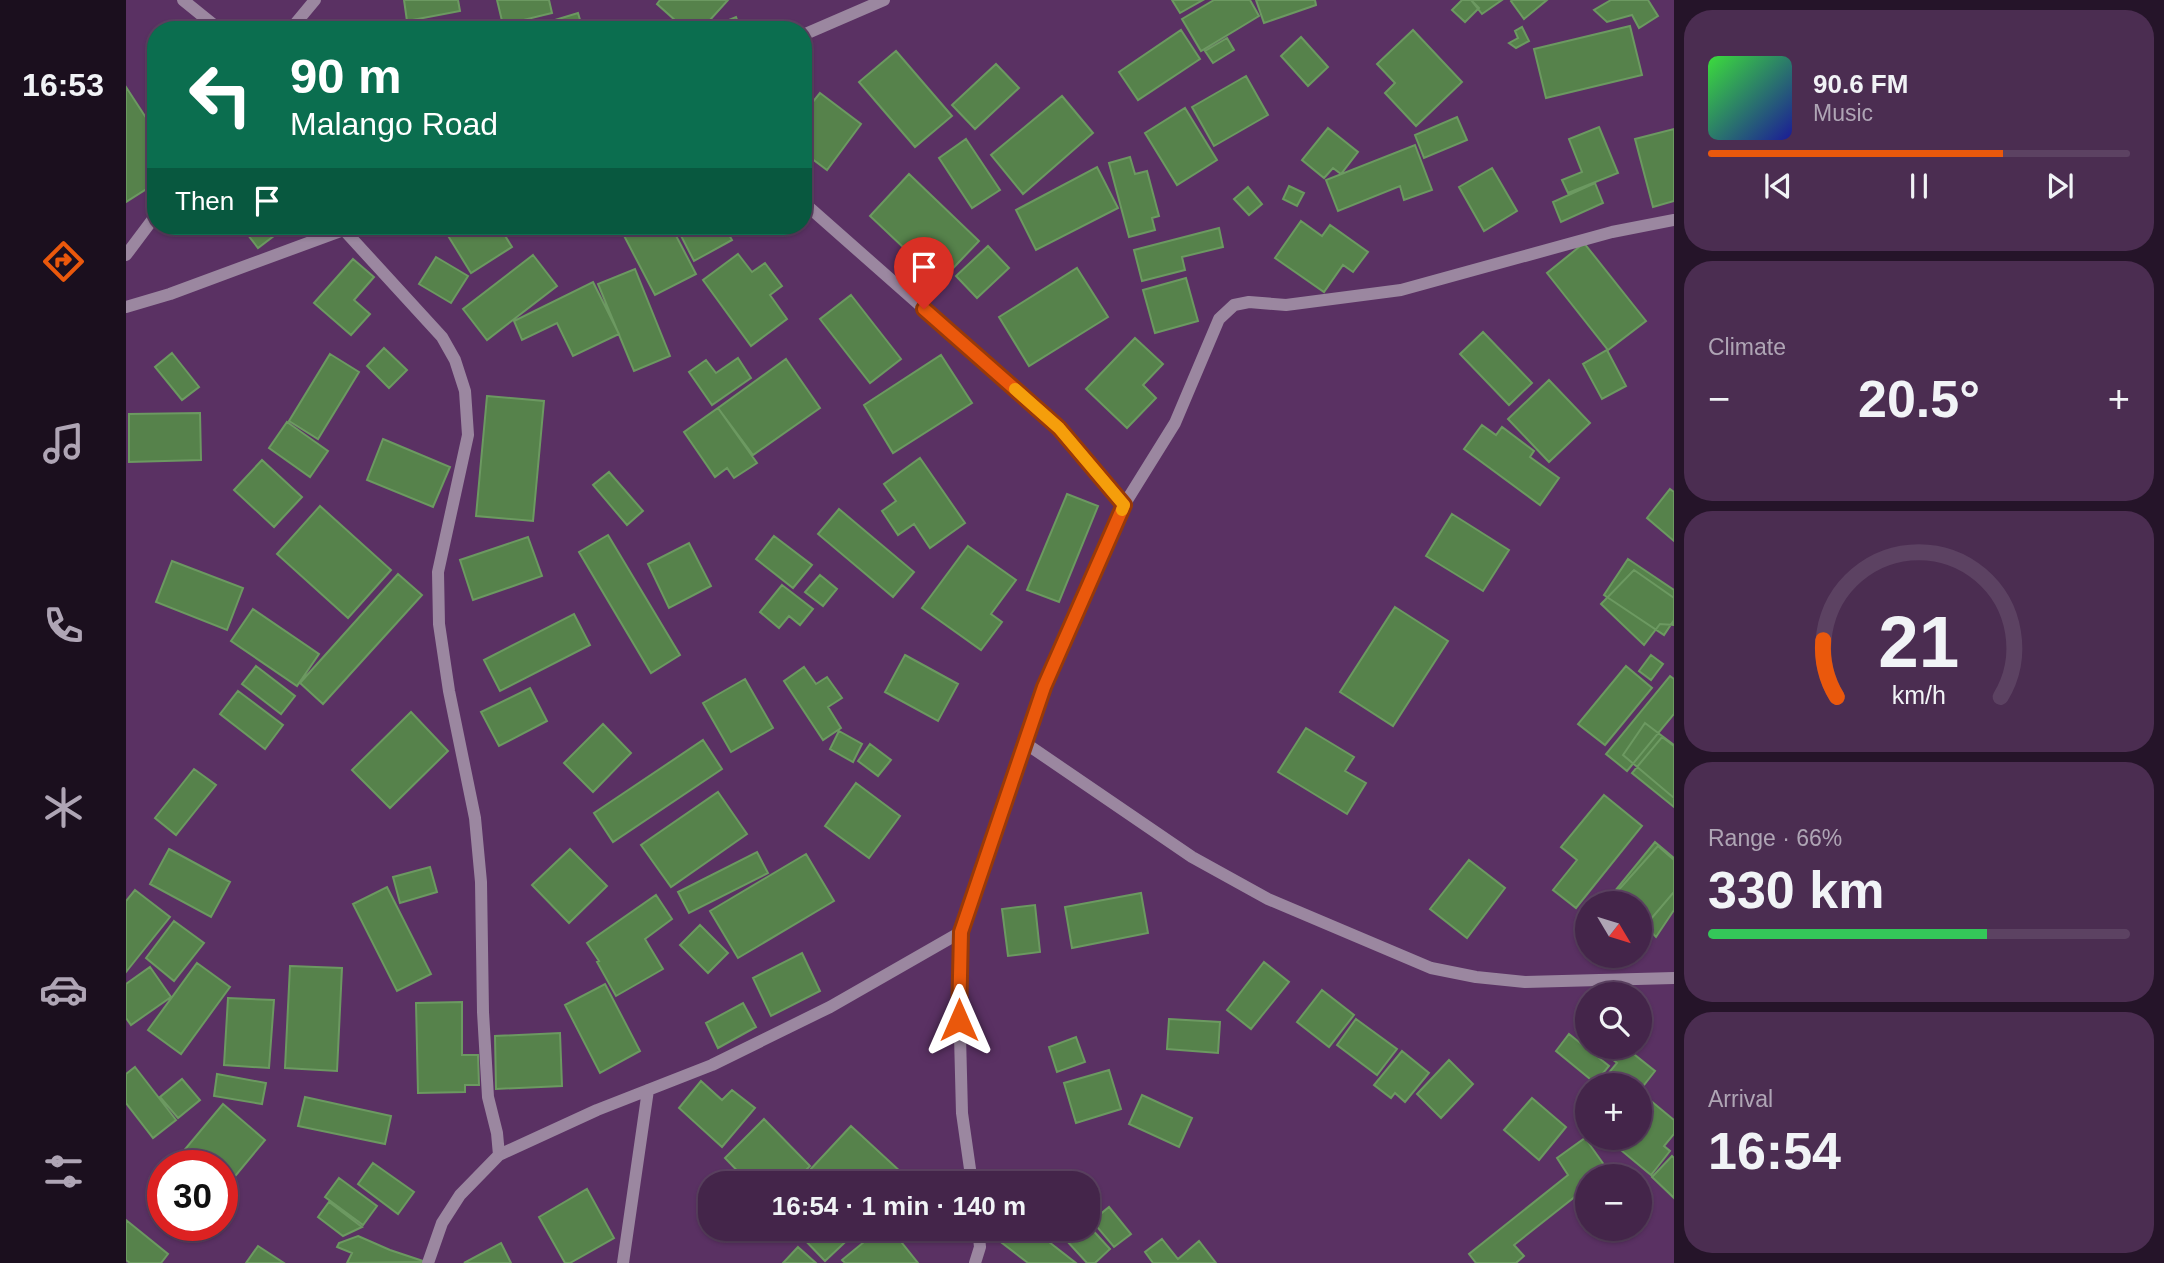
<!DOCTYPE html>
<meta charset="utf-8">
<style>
body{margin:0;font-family:Arial,sans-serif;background:#4b2d51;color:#f1f3f6;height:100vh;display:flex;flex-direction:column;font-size:26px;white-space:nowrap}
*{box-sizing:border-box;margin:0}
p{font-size:23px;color:#afa5b5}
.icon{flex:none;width:38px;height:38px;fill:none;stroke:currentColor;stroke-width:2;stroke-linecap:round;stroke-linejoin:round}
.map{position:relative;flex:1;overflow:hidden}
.panel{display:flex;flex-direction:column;gap:10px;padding:10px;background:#251429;width:490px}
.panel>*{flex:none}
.top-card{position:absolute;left:21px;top:21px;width:665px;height:214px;border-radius:28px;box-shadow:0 2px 5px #0004,0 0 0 2px #5c4262;background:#0b6e4f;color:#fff;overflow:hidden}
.needle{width:46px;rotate:128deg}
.buttons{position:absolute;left:1449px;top:891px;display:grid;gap:14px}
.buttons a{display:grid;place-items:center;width:77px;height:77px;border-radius:50%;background:#44254a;box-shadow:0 2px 5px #0004,0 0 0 2px #5c4262;font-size:35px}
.speed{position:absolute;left:21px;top:1150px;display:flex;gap:14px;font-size:35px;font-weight:700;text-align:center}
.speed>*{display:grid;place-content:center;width:91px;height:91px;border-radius:50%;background:#44254a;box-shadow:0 2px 5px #0004,0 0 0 2px #5c4262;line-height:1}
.speed .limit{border:10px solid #d22;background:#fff;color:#111}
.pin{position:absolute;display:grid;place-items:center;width:60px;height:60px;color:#fff;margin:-72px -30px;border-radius:50% 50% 50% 0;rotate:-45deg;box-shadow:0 0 7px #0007}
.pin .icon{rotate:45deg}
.me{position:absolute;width:77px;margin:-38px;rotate:0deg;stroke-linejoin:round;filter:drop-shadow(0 0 5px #0008)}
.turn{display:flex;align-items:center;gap:24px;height:147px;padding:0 28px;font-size:32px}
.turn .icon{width:91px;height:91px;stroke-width:2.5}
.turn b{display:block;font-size:49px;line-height:60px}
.then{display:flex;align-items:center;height:66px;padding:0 28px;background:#0003;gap:14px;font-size:26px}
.big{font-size:52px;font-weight:700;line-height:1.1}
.panel .card{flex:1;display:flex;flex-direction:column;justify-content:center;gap:10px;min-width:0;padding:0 24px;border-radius:28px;background:#4b2d51}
.panel .dial{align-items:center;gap:0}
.dial svg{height:182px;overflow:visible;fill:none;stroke:#5c4262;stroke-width:7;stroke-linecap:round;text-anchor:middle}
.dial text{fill:#f1f3f6;stroke:none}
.song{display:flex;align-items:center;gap:21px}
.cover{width:84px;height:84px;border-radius:10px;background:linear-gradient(135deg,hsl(120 70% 55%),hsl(240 70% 35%))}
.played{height:7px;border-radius:4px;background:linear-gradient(90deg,#ea580c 70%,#5c4262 70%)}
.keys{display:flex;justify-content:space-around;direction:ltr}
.heat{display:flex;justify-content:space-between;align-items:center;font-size:38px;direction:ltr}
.charge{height:10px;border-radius:5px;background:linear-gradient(90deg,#34c759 66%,#5c4262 0)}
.trip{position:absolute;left:572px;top:1171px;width:402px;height:70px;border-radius:28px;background:#44254a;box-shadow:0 2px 5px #0004,0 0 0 2px #5c4262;font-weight:700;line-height:70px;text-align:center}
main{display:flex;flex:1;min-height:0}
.tabs{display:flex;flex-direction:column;width:126px;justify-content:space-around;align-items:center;background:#1b0f1e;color:#afa5b5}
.tabs .icon{width:49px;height:49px}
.tabs .selected{color:#ea580c}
.tabs b{font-size:32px;color:#f1f3f6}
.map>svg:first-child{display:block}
.building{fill:#56824b;stroke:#6c9961;stroke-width:2}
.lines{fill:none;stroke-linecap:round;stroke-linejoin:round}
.minor{stroke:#9b87a0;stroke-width:12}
.route-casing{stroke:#983908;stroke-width:18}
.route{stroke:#ea580c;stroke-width:12}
.slow{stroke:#f59e0b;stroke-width:12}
</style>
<main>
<nav class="tabs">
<b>16:53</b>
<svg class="icon selected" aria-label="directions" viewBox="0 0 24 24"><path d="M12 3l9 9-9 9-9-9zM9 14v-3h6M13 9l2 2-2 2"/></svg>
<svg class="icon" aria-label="music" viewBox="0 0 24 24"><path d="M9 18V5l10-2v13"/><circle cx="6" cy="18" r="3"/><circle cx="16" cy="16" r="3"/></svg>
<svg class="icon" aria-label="phone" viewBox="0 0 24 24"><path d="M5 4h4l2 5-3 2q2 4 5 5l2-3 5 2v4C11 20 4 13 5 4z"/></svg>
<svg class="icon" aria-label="climate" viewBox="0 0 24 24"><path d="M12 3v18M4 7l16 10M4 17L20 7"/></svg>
<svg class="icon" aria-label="car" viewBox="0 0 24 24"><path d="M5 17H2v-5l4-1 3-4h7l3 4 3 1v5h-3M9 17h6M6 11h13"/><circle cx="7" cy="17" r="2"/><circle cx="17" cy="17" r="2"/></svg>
<svg class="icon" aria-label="filters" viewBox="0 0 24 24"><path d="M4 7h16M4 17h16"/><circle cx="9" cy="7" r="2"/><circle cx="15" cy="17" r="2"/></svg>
</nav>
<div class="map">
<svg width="1548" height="1263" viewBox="0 0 1548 1263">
<rect width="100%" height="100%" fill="#5a3163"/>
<path class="building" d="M278 0H332L334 11 281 21Z
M371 0H423L426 13 377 25Z
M534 0H602L575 30H560L531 4Z
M1046 0H1077L1054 13Z
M1088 0H1124L1133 16 1075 51 1056 19Z
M1130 0H1189L1190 5 1138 23Z
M1336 0H1345L1353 8 1339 22 1326 10Z
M1345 0H1376L1356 14Z
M1386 0H1421L1398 19 1385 1Z
M1485 0H1522L1532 16 1513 28 1506 15 1481 22 1468 10Z
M452 13 457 30H396Z
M610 17 615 30H581V29Z
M1504 26 1516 75 1420 98 1408 49Z
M1396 27 1403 41 1390 48 1383 43 1392 38 1389 31Z
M1055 30 1074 59 1012 100 993 72Z
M1287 30 1336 82 1290 126 1259 93 1269 83 1251 64Z
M1175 37 1202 67 1182 86 1155 56Z
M1101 38 1108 50 1087 63 1079 51Z
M770 51 826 116 789 147 733 82Z
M870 64 893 88 849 129 826 105Z
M1120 76 1142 115 1088 146 1066 107Z
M0 87 30 133V183L0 202Z
M694 93 735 124 701 170 677 152V114Z
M936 96 967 133 897 194 865 155Z
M1059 108 1091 160 1051 185 1019 133Z
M1331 117 1341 140 1298 158 1289 135Z
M1473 127 1492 173 1442 193 1436 180 1456 172 1443 139Z
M1202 128 1232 152 1215 174 1207 168 1198 178 1176 160Z
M1548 129V201L1527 207 1509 139Z
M840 139 874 190 846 208 813 158Z
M1289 145 1306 190 1278 200 1274 186 1212 211 1200 180Z
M1004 157 1009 174 1021 171 1033 216 1026 218 1029 230 1003 237 983 163Z
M971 167 992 208 910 250 890 210Z
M1366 168 1391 211 1358 231 1333 187Z
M783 174 853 241 814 282 744 216Z
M1469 183 1477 203 1435 222 1427 202Z
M1163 186 1178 193 1171 206 1157 199Z
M1122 187 1136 204 1123 215 1108 199Z
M1175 221 1196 236 1204 225 1242 252 1227 272 1217 265 1198 292 1149 258Z
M115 226H161L132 248Z
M316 226H373L386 247 345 273Z
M502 226H545L570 274 529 295 495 230Z
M550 226H598L606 240 568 261Z
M1093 228 1097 247 1056 257 1059 270 1016 281 1008 250Z
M1458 243 1520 321 1482 350 1421 273Z
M862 246 883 268 851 298 830 276Z
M612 254 626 272 639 263 656 286 644 295 661 319 625 346 577 280Z
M407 255 431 286 361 340 337 309Z
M310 257 342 276 325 303 293 284Z
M227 259 248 277 228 300 244 314 225 335 188 303Z
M951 268 982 317 903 366 873 317Z
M509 269 544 356 508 371 472 284Z
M1060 278 1072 321 1029 333 1017 290Z
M467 282 493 334 447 356 431 323 396 340 388 321Z
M725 295 775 359 744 383 694 319Z
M1357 332 1406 383 1383 405 1334 354Z
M1009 338 1037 364 1017 385 1030 398 1001 428 960 389Z
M258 348 281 370 263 388 241 366Z
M1481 350 1500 386 1476 399 1457 364Z
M46 353 73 387 56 400 29 367Z
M204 354 233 372 192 439 163 421Z
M815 355 846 403 767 453 738 405Z
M612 358 625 378 586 405 563 372 580 360 590 373Z
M660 359 694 408 627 455 592 408Z
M1423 380 1464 423 1423 462 1382 419Z
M361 396 418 401 407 521 350 516Z
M592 408 631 463 608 478 601 468 589 477 558 432Z
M74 413 75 460 3 462V414Z
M161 422 202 451 184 477 143 448Z
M1356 425 1370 435 1376 427 1408 451 1404 457 1433 478 1414 505 1338 449Z
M257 439 324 467 307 507 241 480Z
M794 458 839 523 804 548 788 524 772 535 756 511 770 501 758 484Z
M136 460 176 497 148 527 108 490Z
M483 472 517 511 501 525 467 485Z
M1544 489 1548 492V541L1521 518Z
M941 494 972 506 933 602 901 590Z
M194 506 265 570 222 618 151 554Z
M713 509 788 572 767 597 692 534Z
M1326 514 1383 550 1357 591 1300 556Z
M482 535 554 655 525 673 453 552Z
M648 536 686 565 667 588 630 559Z
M402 537 416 576 347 600 334 560Z
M563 543 585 586 543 608 522 564Z
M842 546 890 580 865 614 876 622 855 650 796 608Z
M1502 559 1548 590V620L1538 635 1478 595Z
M46 561 117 588 101 630 30 602Z
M1508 570 1548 598V625L1534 624 1518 645 1475 604Z
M272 574 296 595 197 704 174 683Z
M694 575 711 589 697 606 679 592Z
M656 585 687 609 674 625 663 616 653 628 634 612Z
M1269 607 1322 641 1267 726 1214 692Z
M127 609 193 654 171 686 105 641Z
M448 614 464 645 374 691 358 660Z
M779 655 832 684 812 721 759 692Z
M1525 655 1537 664 1525 680 1513 671Z
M130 666 169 696 155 714 116 684Z
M1500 666 1526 688 1479 745 1452 724Z
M678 667 690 684 701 677 716 698 702 707 715 728 697 740 658 681Z
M1544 676 1548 679V714L1501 771 1480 754Z
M619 679 647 728 605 752 577 703Z
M404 688 421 721 373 746 355 712Z
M112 691 157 725 139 749 94 714Z
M285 712 322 751 264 808 226 770Z
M1519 723 1548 745V798L1497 755Z
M477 724 505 753 467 792 438 763Z
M1180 728 1228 757 1219 771 1240 783 1221 814 1152 772Z
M713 731 736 744 727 762 704 749Z
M1536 737 1548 746V807L1506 773Z
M577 740 596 769 487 842 468 813Z
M744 744 765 760 752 776 732 761Z
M68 769 90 785 50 835 29 818Z
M730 783 774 816 743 858 699 826Z
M592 792 621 834 545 887 515 845Z
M1478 795 1516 826 1450 908 1427 890 1451 860 1435 847Z
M1529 842 1548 858V892L1524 920 1514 912V903H1503L1489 891Z
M1532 846 1548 860V910L1530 937 1514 920V903H1498L1489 894Z
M43 849 104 882 85 917 24 884Z
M444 849 481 886 443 923 406 885Z
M631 852 642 873 563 913 552 892Z
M680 854 708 901 612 958 584 911Z
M1343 860 1379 888 1341 938 1304 909Z
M304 867 311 892 274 903 267 877Z
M261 887 305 974 271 991 227 904Z
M9 890 44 917 0 972V901Z
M1015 893 1022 933 946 948 939 907Z
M530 895 546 919 519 939 537 969 490 996 471 962 473 961 461 943Z
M909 905 914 952 882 956 876 909Z
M48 921 78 943 48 981 20 958Z
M574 925 602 953 582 973 554 945Z
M676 953 694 991 645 1016 627 978Z
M1138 962 1163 982 1125 1029 1101 1010Z
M71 963 104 987 55 1054 22 1030Z
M164 966 216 968 211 1071 159 1068Z
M24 967 45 997 5 1025 0 1018V984Z
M479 984 514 1051 474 1073 439 1005Z
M1196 990 1228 1015 1203 1047 1171 1022Z
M102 998 148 1000 143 1068 98 1065Z
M336 1002V1055H352L353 1085H339V1092L292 1093 290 1003Z
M617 1003 630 1027 592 1048 580 1023Z
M1461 1016V1039L1450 1030Z
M1043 1019 1094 1022 1092 1053 1041 1049Z
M1230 1019 1271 1049 1251 1075 1211 1045Z
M434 1033 436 1086 370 1089 369 1036Z
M1443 1034 1483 1066 1469 1083 1430 1051Z
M950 1037 959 1062 931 1072 923 1047Z
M1470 1046H1507L1504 1051 1529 1071 1514 1090V1085H1481L1476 1081 1491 1063Z
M1276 1051 1303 1073 1279 1102 1269 1093 1265 1098 1248 1085Z
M1323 1060 1347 1084 1315 1118 1291 1094Z
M9 1067 50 1120 27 1138 0 1103V1074Z
M983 1070 995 1109 950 1123 938 1083Z
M91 1074 140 1083 136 1104 88 1096Z
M56 1079 74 1100 52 1118 34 1097Z
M575 1081 596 1100 606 1090 629 1108 596 1147 553 1108Z
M1016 1095 1066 1118 1053 1147 1003 1124Z
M179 1097 265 1116 259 1144 172 1126Z
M1406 1098 1440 1127 1413 1160 1378 1130Z
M1525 1101 1548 1120V1134L1538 1146 1544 1151 1525 1175 1490 1146 1497 1138H1514V1114Z
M97 1104 139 1140 96 1192V1166H45Z
M638 1119 684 1166 676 1174 684 1183H623L599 1158Z
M725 1126 776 1173 767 1183H694L682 1172Z
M1459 1138 1486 1176H1461V1197L1459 1198 1455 1192 1388 1245 1398 1256 1390 1263H1350L1343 1254 1442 1175 1431 1158Z
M1546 1156 1548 1158V1198L1526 1177Z
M247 1163 288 1192 272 1214 232 1184Z
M213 1178 251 1206 237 1225 199 1197Z
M461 1189 488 1238 444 1263H439L413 1217Z
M203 1202 236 1227 217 1236 192 1217Z
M983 1207 1005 1234 988 1247 966 1221Z
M0 1220 42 1254 35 1263H4L0 1260Z
M962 1225 984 1249 969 1263H961L929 1228H962Z
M684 1228H730L732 1230 699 1261 675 1236Z
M755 1228H764L792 1263H719L716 1260Z
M880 1228H905L950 1263H902L871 1239Z
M232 1236 264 1250 300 1262 221 1263 226 1253 211 1247 213 1243Z
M1036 1239 1052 1259 1073 1241 1090 1263H1027L1019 1252Z
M375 1243 385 1263H338Z
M132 1246 158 1263H120Z
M672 1247 690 1263H657Z"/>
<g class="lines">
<path class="minor" d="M57 0 94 30
M164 30 189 0
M677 35 758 0
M677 202 933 428 998 505
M218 230 316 337 329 360 339 391 342 435 312 572 313 624 323 691 349 818 355 882 357 1012 362 1097 371 1133 373 1155
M0 255 30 215
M0 307 44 294 228 226
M899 743 1066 857 1142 899 1305 968 1350 977 1399 982 1548 978
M846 1183 836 1113 833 997 835 932 918 687 998 505 1049 423 1093 319 1108 305 1123 302 1160 305 1275 290 1486 232 1548 220
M302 1263 316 1223 334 1195 373 1155 471 1110 586 1065 704 1007 835 932
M497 1263 522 1090
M849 1263 854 1247 852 1228"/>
</g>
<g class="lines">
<defs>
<path id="route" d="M798 309 933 428 998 505 918 687 835 932 833 1020"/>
</defs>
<use href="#route" class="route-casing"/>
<use href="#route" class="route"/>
<path class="slow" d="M889 389 933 428 998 505 996 510"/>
</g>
</svg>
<div class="buttons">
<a><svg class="needle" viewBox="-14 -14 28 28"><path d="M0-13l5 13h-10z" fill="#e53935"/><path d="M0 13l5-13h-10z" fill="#afa5b5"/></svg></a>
<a><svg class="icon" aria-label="search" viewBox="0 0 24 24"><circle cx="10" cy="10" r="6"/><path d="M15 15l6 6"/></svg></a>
<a>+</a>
<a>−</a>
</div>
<div class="speed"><div class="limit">30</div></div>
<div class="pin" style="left:798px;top:309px;background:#d93025"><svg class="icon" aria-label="arrive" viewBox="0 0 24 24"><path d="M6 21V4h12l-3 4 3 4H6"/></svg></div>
<svg class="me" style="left:833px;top:1020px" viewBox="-20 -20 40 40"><path d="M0-17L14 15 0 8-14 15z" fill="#ea580c" stroke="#fff" stroke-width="4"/></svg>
<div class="trip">16:54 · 1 min · 140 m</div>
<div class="top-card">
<div class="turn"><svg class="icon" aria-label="left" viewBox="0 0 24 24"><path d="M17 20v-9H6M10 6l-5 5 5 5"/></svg><div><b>90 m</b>Malango Road</div></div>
<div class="then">Then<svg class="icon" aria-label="arrive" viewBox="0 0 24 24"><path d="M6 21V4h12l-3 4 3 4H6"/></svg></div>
</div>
</div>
<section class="panel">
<div class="card">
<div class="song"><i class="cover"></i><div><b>90.6 FM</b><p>Music</p></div></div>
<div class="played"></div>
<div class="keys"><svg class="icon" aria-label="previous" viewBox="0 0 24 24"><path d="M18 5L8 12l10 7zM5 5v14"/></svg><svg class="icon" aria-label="pause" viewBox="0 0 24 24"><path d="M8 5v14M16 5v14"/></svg><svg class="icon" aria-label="next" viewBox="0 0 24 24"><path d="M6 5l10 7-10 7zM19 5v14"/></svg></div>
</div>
<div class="card"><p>Climate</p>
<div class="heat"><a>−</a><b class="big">20.5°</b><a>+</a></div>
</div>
<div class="card dial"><svg viewBox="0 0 100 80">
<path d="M14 69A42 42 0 1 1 86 69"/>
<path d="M14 69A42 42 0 0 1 8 44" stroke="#ea580c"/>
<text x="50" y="56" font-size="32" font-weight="700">21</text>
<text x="50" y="72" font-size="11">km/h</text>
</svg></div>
<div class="card"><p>Range · 66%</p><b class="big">330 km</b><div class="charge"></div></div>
<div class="card"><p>Arrival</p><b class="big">16:54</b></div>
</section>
</main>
